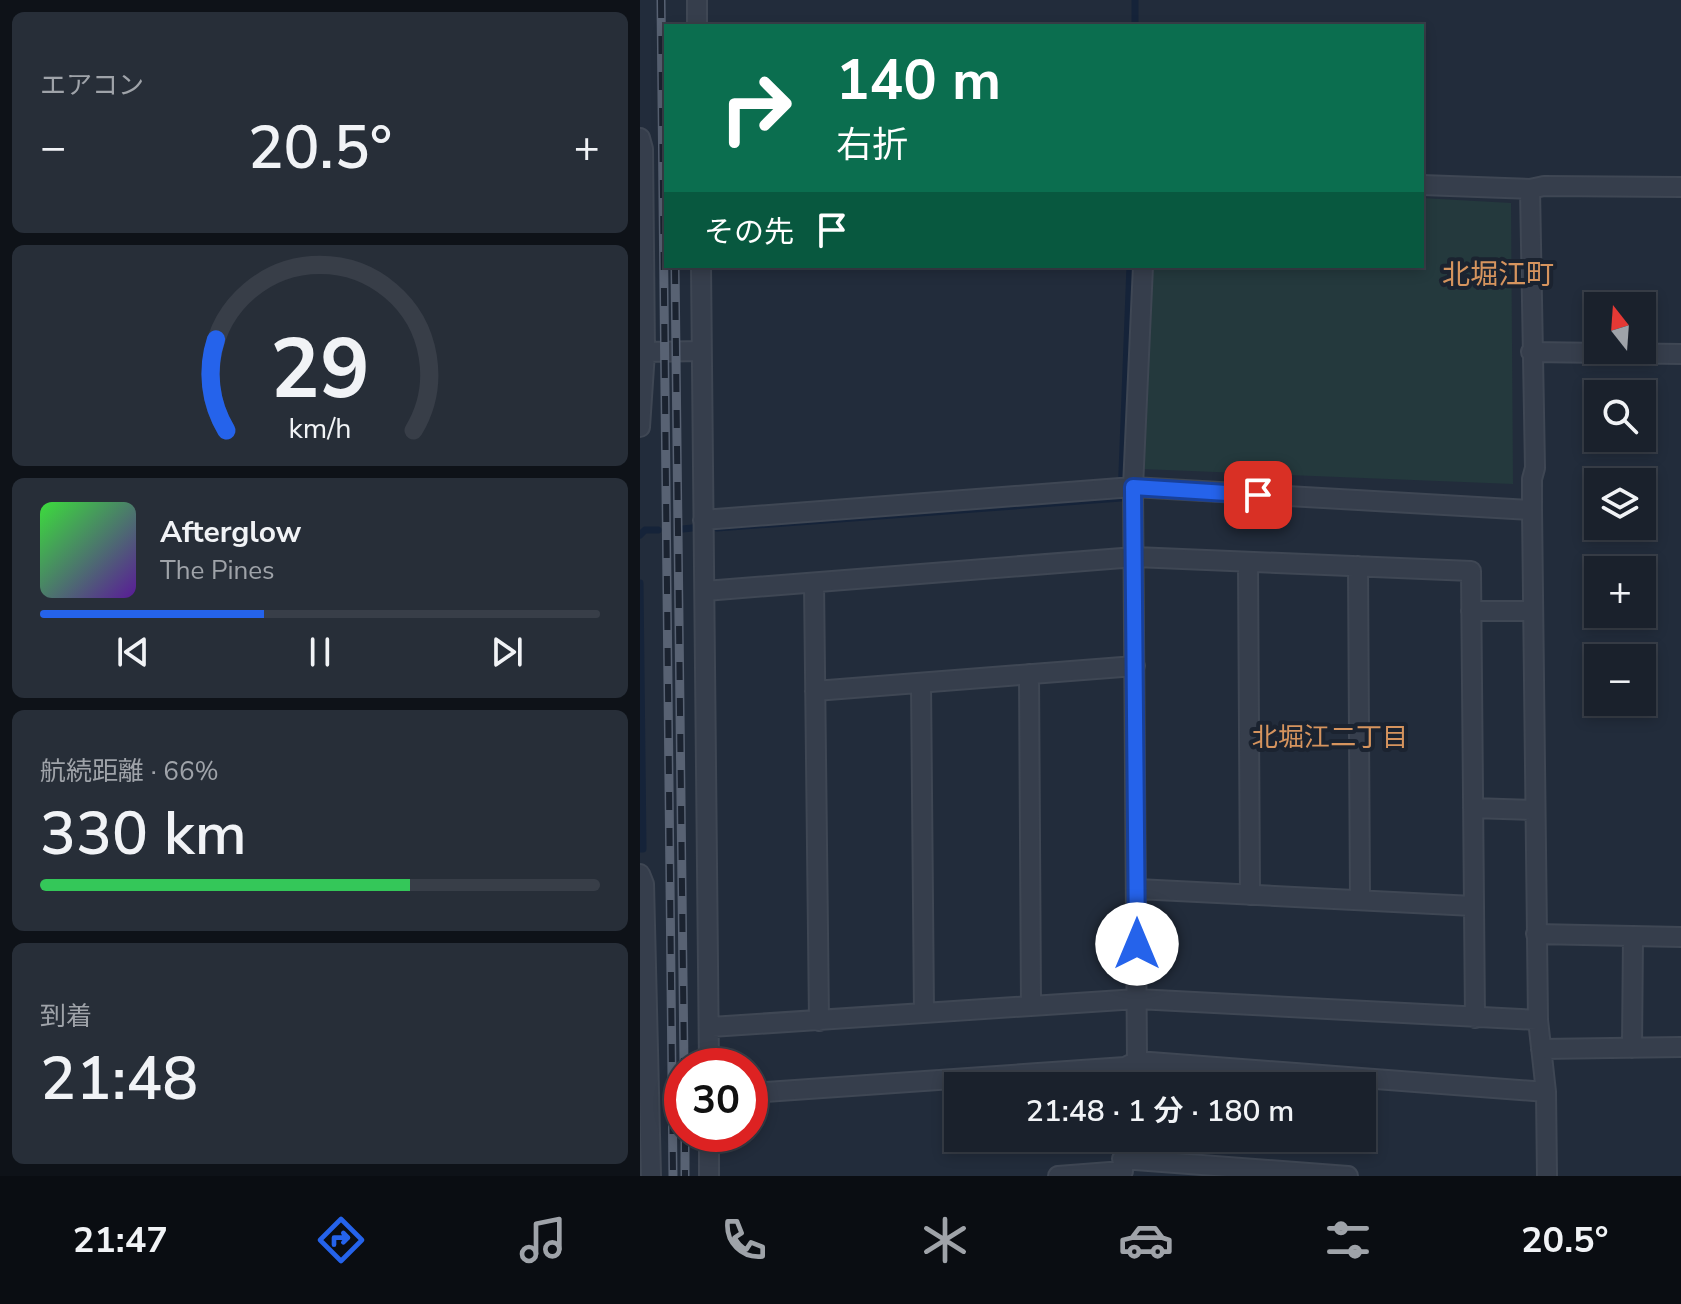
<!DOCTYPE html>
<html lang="ja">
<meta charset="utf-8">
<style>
body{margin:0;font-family:"Nunito Sans","Noto Sans JP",sans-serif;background:#272e38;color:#f1f3f6;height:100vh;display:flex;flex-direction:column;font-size:30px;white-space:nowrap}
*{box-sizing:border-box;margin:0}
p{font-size:26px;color:#9fa3a9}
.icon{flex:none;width:44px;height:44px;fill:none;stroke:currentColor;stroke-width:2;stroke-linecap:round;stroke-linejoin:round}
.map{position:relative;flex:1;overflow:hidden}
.details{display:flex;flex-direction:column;gap:12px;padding:12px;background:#0e1218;width:640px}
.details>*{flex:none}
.top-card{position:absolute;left:24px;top:24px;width:760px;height:244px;border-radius:0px;box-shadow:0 4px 12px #0003,0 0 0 2px #383e48;background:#0b6e4f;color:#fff;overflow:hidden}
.needle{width:52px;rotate:343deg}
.buttons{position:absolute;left:944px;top:292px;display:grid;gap:16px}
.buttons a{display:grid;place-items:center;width:72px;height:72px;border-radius:0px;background:#1a212c;box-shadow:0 4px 12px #0003,0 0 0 2px #383e48;font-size:40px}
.speed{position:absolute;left:24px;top:1048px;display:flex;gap:16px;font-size:40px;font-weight:700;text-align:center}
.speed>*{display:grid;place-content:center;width:104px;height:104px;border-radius:50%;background:#1a212c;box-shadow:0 4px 12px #0003,0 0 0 2px #383e48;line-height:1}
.speed .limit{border:12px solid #d22;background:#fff;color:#111}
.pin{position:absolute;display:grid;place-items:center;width:68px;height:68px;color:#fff;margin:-34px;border-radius:16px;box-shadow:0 4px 12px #0006}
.me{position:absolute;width:88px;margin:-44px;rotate:0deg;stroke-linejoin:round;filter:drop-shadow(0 0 6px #0008)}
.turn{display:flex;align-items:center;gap:28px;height:168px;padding:0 40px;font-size:36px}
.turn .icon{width:104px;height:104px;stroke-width:2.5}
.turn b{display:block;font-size:56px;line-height:68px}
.then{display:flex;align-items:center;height:76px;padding:0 40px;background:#0003;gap:16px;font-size:30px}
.big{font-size:60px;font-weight:600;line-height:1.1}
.details .widget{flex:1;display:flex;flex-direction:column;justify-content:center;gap:12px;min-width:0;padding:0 28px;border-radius:12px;background:#272e38}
.details .dial{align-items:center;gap:0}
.dial svg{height:208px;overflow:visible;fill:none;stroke:#383e48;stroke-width:7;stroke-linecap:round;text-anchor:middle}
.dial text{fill:#f1f3f6;stroke:none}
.song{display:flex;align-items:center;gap:24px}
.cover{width:96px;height:96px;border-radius:12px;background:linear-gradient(135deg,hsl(120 70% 55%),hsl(270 70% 35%))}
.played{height:8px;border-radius:4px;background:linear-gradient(90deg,#2563eb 40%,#383e48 40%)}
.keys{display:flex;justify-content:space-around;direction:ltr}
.heat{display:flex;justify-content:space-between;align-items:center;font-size:44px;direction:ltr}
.charge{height:12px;border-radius:6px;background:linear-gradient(90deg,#34c759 66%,#383e48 0)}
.trip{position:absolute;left:304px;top:1072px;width:432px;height:80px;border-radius:0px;background:#1a212c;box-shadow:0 4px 12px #0003,0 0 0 2px #383e48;font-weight:600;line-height:80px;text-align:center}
.menu{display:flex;height:128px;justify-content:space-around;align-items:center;background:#0a0d12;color:#9fa3a9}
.menu .icon{width:56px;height:56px}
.menu .current{color:#2563eb}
.menu b{font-size:36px;color:#f1f3f6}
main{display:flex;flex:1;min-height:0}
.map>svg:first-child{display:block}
.green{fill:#24393d}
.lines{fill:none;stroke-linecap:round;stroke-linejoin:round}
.stream{stroke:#152339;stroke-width:7}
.street-casing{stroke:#3f4754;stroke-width:22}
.street{stroke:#363e4c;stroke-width:18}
.rail-casing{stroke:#586273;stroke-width:9}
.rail{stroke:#1b2330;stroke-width:6;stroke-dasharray:18;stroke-linecap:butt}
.route-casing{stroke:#184099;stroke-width:20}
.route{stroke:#2563eb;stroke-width:14}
.labels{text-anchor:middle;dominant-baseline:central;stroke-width:8;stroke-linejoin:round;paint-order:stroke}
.neighbourhood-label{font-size:26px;fill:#d6945e;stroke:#1b2330}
.quarter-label{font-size:28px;fill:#d6945e;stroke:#1b2330}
</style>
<main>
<section class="details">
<div class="widget"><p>エアコン</p>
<div class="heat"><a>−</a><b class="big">20.5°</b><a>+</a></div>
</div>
<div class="widget dial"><svg viewBox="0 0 100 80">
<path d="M14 69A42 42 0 1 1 86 69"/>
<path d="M14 69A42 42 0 0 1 10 34" stroke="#2563eb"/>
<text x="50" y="56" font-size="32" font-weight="700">29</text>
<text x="50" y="72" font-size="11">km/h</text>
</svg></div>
<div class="widget">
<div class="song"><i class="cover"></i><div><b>Afterglow</b><p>The Pines</p></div></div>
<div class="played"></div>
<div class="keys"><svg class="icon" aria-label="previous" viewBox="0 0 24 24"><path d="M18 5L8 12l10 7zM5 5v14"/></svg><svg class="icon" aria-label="pause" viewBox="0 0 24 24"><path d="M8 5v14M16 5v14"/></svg><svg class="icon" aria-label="next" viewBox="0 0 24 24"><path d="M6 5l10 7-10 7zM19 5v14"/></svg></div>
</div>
<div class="widget"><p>航続距離 · 66%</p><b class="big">330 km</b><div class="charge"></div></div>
<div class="widget"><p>到着</p><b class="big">21:48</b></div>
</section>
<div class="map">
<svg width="1041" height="1176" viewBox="0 0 1041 1176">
<rect width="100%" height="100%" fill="#222c3b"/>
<path class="green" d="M782 198 871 203 873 484 501 469 508 266H782Z"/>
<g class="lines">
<path class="stream" d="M495 0V26
M77 528 481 498 490 266
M43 529 52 528
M0 535 5 530H18
M0 583 3 849H0"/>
<defs>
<path id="street" d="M57 0V26
M0 138 3 149 5 352 0 427
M782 185 890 189 904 186 1041 187
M61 266 69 1066
M0 349 5 352 61 351
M891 352 1041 354
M63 520 493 487 892 510
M608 563 610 895
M718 566 720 900
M174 583 179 1021
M65 591 495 557 831 571 835 1018
M831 611H893
M389 674 391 1006
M281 683 284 1013
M175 691 495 666
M833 808 894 810
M0 874 4 884 11 1176
M497 889 833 906
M896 934 1041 937
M898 1020 906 1092 907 1176
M71 1027 497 999 898 1020 892 510V479L895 468 890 189
M992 1048 993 936
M901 1049 1041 1047
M497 1061 906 1092
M484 1086 485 1067 497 1061 493 487 503 266
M110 1093 485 1067
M69 1134V1176
M482 1159 708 1176
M483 1171 484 1138
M418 1176 483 1171"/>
</defs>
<use href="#street" class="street-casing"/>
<use href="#street" class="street"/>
<defs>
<path id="rail" d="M21 0 33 1176
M35 266 44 1066
M45 1134V1176"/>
</defs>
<use href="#rail" class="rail-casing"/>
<use href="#rail" class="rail"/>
</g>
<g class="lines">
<defs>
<path id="route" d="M497 944 493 487 618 495"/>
</defs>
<use href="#route" class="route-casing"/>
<use href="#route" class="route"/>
</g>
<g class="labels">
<g class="neighbourhood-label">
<text x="690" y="737">北堀江二丁目</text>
</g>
<g class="quarter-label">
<text x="858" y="275">北堀江町</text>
</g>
</g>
</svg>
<div class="buttons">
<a><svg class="needle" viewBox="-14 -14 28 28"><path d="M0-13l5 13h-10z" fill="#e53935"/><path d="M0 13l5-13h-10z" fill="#9fa3a9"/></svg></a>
<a><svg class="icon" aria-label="search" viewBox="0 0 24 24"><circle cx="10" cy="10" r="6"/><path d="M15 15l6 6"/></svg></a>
<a><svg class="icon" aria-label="layers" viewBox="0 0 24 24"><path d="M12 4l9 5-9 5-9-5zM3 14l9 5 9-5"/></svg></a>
<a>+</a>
<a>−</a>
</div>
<div class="speed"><div class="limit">30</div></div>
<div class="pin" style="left:618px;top:495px;background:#d93025"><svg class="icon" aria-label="arrive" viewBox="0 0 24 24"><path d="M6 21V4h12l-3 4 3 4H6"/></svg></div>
<svg class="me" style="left:497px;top:944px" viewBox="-20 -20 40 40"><circle r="19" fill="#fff"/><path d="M0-13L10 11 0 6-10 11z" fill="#2563eb"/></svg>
<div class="trip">21:48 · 1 分 · 180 m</div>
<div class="top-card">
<div class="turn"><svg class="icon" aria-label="right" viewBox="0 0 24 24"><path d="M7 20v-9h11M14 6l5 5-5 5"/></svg><div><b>140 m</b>右折</div></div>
<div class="then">その先<svg class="icon" aria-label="arrive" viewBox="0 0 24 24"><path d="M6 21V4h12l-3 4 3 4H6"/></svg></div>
</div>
</div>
</main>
<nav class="menu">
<b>21:47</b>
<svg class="icon current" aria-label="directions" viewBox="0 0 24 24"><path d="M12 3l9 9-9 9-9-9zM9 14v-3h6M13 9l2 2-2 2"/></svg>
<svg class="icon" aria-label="music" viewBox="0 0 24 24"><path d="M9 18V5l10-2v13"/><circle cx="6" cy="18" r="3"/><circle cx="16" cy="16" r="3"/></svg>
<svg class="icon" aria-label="phone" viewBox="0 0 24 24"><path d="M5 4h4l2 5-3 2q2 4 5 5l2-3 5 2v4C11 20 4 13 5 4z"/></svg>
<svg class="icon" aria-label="climate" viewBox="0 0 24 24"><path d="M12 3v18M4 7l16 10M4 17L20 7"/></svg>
<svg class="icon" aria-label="car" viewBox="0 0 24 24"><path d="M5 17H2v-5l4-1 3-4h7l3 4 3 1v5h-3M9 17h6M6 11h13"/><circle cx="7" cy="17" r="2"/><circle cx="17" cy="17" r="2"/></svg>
<svg class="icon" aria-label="filters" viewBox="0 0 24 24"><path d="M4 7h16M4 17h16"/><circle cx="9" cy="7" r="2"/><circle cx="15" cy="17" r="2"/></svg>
<b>20.5°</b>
</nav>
